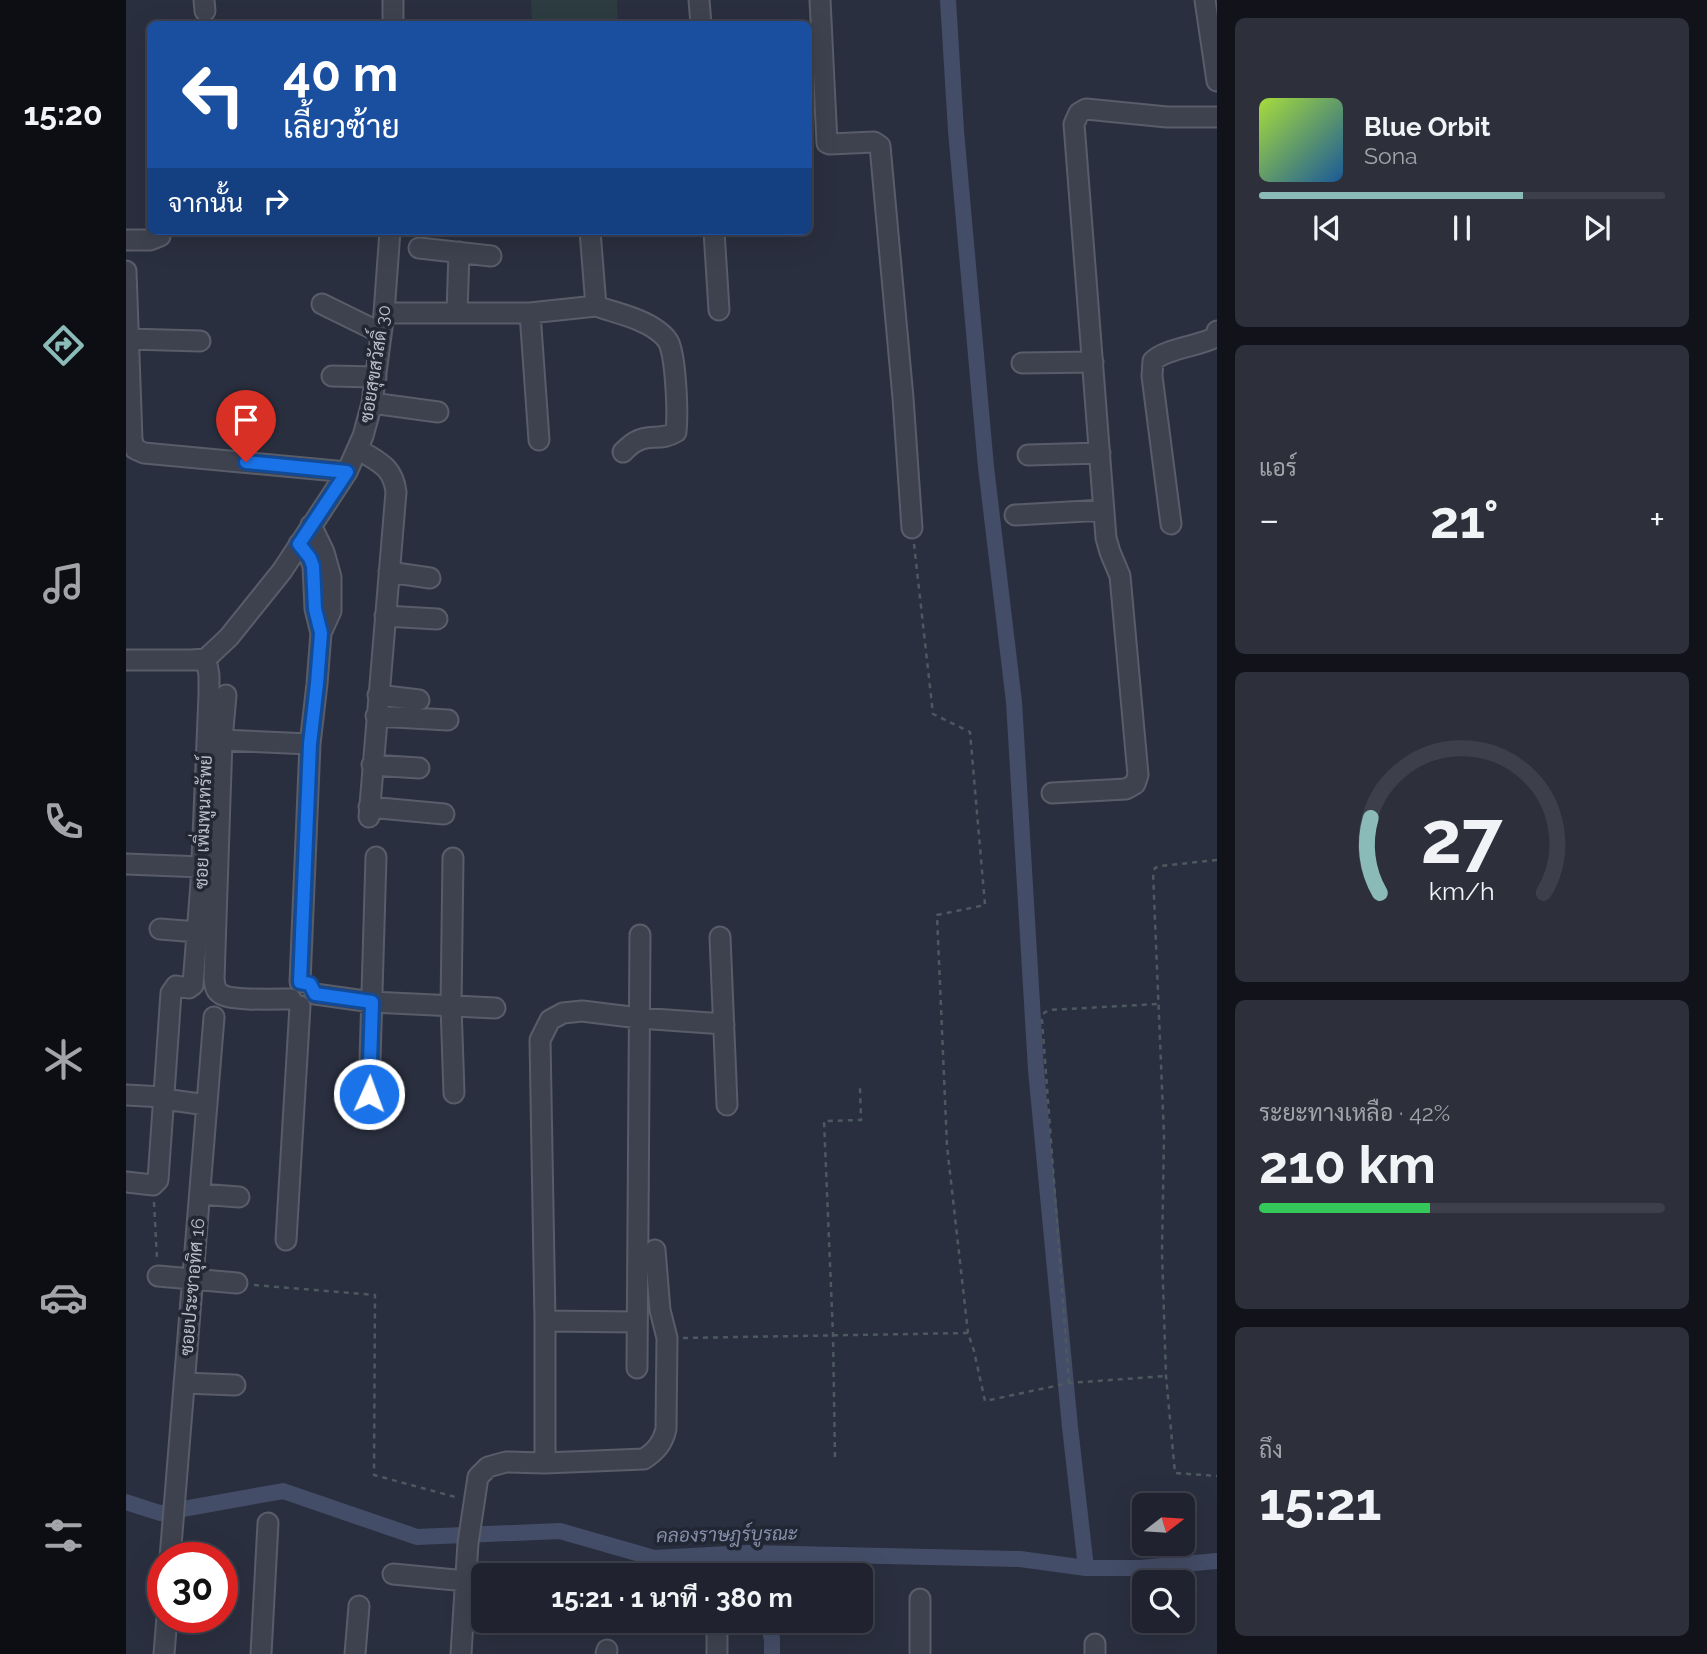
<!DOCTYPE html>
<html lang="th">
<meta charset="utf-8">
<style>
body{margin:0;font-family:Raleway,Sarabun,sans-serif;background:#2d2f3b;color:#f1f3f6;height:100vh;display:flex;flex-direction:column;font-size:26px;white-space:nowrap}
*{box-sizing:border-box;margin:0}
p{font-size:23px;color:#a2a4aa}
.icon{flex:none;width:38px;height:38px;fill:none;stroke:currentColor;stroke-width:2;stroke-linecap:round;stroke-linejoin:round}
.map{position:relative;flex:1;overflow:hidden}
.panel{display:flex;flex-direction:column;gap:18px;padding:18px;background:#12131a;width:490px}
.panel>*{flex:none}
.guide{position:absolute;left:21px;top:21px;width:665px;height:214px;border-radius:10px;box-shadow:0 7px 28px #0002,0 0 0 2px #3d404b;background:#1a4fa0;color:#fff;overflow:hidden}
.needle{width:46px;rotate:73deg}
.tools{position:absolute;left:1006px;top:1493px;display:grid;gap:14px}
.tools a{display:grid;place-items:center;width:63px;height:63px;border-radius:10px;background:#20232f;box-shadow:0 7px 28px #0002,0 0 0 2px #3d404b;font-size:35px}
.speed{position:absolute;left:21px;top:1542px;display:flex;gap:14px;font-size:35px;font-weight:700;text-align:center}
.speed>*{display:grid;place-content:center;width:91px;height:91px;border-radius:50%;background:#20232f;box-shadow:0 7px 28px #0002,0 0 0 2px #3d404b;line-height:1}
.speed .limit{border:10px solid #d22;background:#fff;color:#111}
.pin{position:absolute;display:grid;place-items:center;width:60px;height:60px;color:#fff;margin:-72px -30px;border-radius:50% 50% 50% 0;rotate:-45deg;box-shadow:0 0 7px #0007}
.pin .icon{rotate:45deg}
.me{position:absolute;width:77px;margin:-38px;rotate:2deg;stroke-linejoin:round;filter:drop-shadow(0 0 5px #0008)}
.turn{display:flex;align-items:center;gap:24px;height:147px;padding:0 21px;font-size:32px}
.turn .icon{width:91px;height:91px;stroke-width:2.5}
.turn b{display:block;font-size:49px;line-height:60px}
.then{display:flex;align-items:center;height:66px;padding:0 21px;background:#0003;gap:14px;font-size:26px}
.big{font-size:52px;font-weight:700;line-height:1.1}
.panel .card{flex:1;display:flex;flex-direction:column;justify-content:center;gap:10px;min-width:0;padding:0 24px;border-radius:10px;background:#2d2f3b}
.panel .dial{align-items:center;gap:0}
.dial svg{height:182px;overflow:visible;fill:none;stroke:#3d404b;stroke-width:7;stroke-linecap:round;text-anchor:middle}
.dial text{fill:#f1f3f6;stroke:none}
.song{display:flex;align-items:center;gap:21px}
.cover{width:84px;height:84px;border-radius:10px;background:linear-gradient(135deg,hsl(80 70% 55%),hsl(210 70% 35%))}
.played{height:7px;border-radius:4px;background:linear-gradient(90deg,#8bbbb9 65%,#3d404b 65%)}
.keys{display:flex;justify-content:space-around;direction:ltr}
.heat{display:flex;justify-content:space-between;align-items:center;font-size:38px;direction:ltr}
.charge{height:10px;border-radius:5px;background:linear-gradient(90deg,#34c759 42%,#3d404b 0)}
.trip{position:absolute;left:345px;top:1563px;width:402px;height:70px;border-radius:10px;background:#20232f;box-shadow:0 7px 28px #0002,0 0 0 2px #3d404b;font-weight:700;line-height:70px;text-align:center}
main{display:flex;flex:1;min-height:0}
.dock{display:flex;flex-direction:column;width:126px;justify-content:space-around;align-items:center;background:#0d0e13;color:#a2a4aa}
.dock .icon{width:49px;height:49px}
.dock .selected{color:#8bbbb9}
.dock b{font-size:32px;color:#f1f3f6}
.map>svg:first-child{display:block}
.green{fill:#2d3c41}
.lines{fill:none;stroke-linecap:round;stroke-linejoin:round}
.canal{stroke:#444d67;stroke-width:16}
.minor-casing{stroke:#585d69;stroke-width:23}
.path{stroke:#4c595f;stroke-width:2.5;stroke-dasharray:5 5;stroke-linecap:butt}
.minor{stroke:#3e424f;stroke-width:19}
.route-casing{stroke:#114b97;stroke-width:18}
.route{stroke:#1a73e8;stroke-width:12}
.labels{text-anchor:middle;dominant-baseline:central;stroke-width:7;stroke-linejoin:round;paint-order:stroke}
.street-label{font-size:18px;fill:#babec9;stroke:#222734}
.water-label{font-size:19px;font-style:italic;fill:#8690ac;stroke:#222734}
</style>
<main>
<nav class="dock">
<b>15:20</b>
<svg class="icon selected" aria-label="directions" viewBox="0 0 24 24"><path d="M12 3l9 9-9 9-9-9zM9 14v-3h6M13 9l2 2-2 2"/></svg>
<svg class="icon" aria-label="music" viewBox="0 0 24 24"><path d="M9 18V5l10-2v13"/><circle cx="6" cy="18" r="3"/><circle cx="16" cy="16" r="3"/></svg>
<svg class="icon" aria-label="phone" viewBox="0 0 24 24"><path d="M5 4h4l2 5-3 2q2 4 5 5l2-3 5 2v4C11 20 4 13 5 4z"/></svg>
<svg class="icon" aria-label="climate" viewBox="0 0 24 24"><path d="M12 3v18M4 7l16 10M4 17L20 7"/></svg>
<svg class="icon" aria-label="car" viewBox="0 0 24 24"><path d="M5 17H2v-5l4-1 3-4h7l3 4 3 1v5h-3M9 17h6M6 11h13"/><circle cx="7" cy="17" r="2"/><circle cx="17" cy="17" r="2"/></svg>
<svg class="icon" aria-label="filters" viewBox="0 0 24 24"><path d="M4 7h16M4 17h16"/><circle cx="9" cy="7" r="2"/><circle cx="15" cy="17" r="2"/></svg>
</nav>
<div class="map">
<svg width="1091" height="1654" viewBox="0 0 1091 1654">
<rect width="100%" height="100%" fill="#2a2f3f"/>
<path class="green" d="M405 0H491L492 24H406Z"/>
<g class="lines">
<path class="canal" d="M822 0 830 131 860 467 888 702 910 1070 944 1427 960 1568
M0 1502 34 1513 157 1491 291 1537 434 1531 528 1558 622 1553 894 1559 960 1568H1014L1091 1561
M622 1553 628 1575
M641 1620 646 1639V1654"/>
<defs>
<path id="minor" d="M78 0 79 11
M267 0V24
M573 0 575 24
M694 0 701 143 704 144 748 142 754 146 777 398 786 528
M1079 0 1091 81
M588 231 593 310
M0 240H24L34 236V231
M293 248 365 256
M0 271 6 440 9 449 18 453 221 472
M196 304 255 333
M470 306C490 313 515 318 532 331 536 334 541 339 543 343 550 360 552 413 550 432 535 441 524 434 511 441 506 443 501 448 497 452
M258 313H404L470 306 464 231
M331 313 333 252
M404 313 413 440
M3 339 74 341
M896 363 967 362
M206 376 250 377
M246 403 312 412
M232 449C252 462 267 466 270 492L243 817
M902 455 974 453
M889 515 978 510
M1045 524 1026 376 1027 361C1041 348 1071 347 1090 337L1091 331
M173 544 184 558 187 566 189 609 195 633 205 611V577L198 552 185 525
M263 572 304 578
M259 616 311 619
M0 660H65L80 659 85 654 103 637 156 571 221 472 237 436 246 403 258 313 264 231
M100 695 96 740 88 979C89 985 89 991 95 994 105 1001 151 999 165 999
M252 695 293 700
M250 716 322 720
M96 740 184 744
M246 765 293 768
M926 793 1000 789 1009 784 1012 775 994 576 984 552 980 538 948 124 953 113 960 109 1041 117H1091
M243 807 318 814
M327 858 325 1006 328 1093
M0 864 76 867
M34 929 71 932
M594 937 601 1105
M174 982 184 744 191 684 195 633
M189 994 246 1002 369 1008
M243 1094 250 857
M0 1095 38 1097
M45 1100 81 1105
M0 1182 27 1185 32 1180 45 993 50 986 63 988 67 985 75 883 83 695V675L80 659
M74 1194 113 1197
M160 1240 174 1006
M32 1276 111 1283
M419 1321 511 1322
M511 1368 514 935
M58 1383 109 1385
M419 1463V1321L414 1040 424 1020 437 1013 456 1011 513 1018 598 1024
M44 1558 88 1017
M267 1574 340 1581
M794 1599V1654
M969 1644V1654
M38 1654 41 1617
M135 1654 142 1523
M229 1654 233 1606
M335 1654 342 1543 352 1477 362 1467 380 1462 419 1463 518 1459C530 1451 537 1443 540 1429L541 1338 534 1310 529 1250
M480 1654 481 1650
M591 1654V1620"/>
</defs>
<use href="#minor" class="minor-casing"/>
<path class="path" d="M788 544 807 714 844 732 859 905 811 915 821 1146 842 1333
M1091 860 1034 866 1029 868 1027 872 1038 1136 1036 1253 1040 1376 1049 1473 1091 1476
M28 1202 31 1259
M128 1285 249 1295 248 1475 333 1498
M557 1338 842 1333 848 1351 859 1401 943 1383 1040 1376
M943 1383 916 1020 918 1013 923 1010 1032 1004
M709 1457 707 1335 698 1121 735 1120 734 1088"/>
<use href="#minor" class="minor"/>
</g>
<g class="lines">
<defs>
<path id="route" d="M120 462 221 472 173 544 184 558 187 566 189 609 195 633 191 684 184 744 174 982 184 984 189 994 246 1002 243 1094"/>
</defs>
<use href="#route" class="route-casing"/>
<use href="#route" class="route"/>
</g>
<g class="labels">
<g class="street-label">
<text transform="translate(249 364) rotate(-81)">ซอยสุขสวัสดิ์ 30</text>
<text transform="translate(77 822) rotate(-88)">ซอย เพิ่มพูนทรัพย์</text>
<text transform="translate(66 1287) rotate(-85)">ซอยประชาอุทิศ 16</text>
</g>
<g class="water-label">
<text transform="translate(601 1534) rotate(-1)">คลองราษฎร์บูรณะ</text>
</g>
</g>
</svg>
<div class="tools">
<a><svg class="needle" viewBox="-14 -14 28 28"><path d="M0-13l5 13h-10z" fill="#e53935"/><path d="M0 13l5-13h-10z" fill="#a2a4aa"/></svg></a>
<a><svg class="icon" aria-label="search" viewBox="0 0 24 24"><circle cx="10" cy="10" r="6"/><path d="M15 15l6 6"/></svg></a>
</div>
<div class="speed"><div class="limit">30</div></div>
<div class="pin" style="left:120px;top:462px;background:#d93025"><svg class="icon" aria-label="arrive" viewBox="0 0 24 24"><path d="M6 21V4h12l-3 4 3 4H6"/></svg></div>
<svg class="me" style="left:243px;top:1094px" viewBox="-20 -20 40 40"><circle r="17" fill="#1a73e8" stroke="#fff" stroke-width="3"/><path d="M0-11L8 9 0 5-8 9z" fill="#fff"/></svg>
<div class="trip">15:21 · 1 นาที · 380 m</div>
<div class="guide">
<div class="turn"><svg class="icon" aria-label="left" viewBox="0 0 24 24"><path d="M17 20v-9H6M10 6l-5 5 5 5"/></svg><div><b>40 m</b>เลี้ยวซ้าย</div></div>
<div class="then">จากนั้น<svg class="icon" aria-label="right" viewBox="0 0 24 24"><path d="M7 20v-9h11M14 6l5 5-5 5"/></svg></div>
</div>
</div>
<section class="panel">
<div class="card">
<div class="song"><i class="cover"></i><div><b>Blue Orbit</b><p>Sona</p></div></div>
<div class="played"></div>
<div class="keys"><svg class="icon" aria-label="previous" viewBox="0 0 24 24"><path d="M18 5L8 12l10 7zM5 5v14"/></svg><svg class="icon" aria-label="pause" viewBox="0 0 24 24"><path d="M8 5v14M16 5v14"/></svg><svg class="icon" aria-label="next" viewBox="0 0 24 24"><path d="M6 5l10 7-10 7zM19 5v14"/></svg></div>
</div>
<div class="card"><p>แอร์</p>
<div class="heat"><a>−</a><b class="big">21°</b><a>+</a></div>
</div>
<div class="card dial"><svg viewBox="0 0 100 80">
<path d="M14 69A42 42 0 1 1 86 69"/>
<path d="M14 69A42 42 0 0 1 10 36" stroke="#8bbbb9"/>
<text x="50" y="56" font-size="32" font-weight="700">27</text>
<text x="50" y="72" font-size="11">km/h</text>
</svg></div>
<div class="card"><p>ระยะทางเหลือ · 42%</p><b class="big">210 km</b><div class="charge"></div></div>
<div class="card"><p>ถึง</p><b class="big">15:21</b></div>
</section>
</main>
